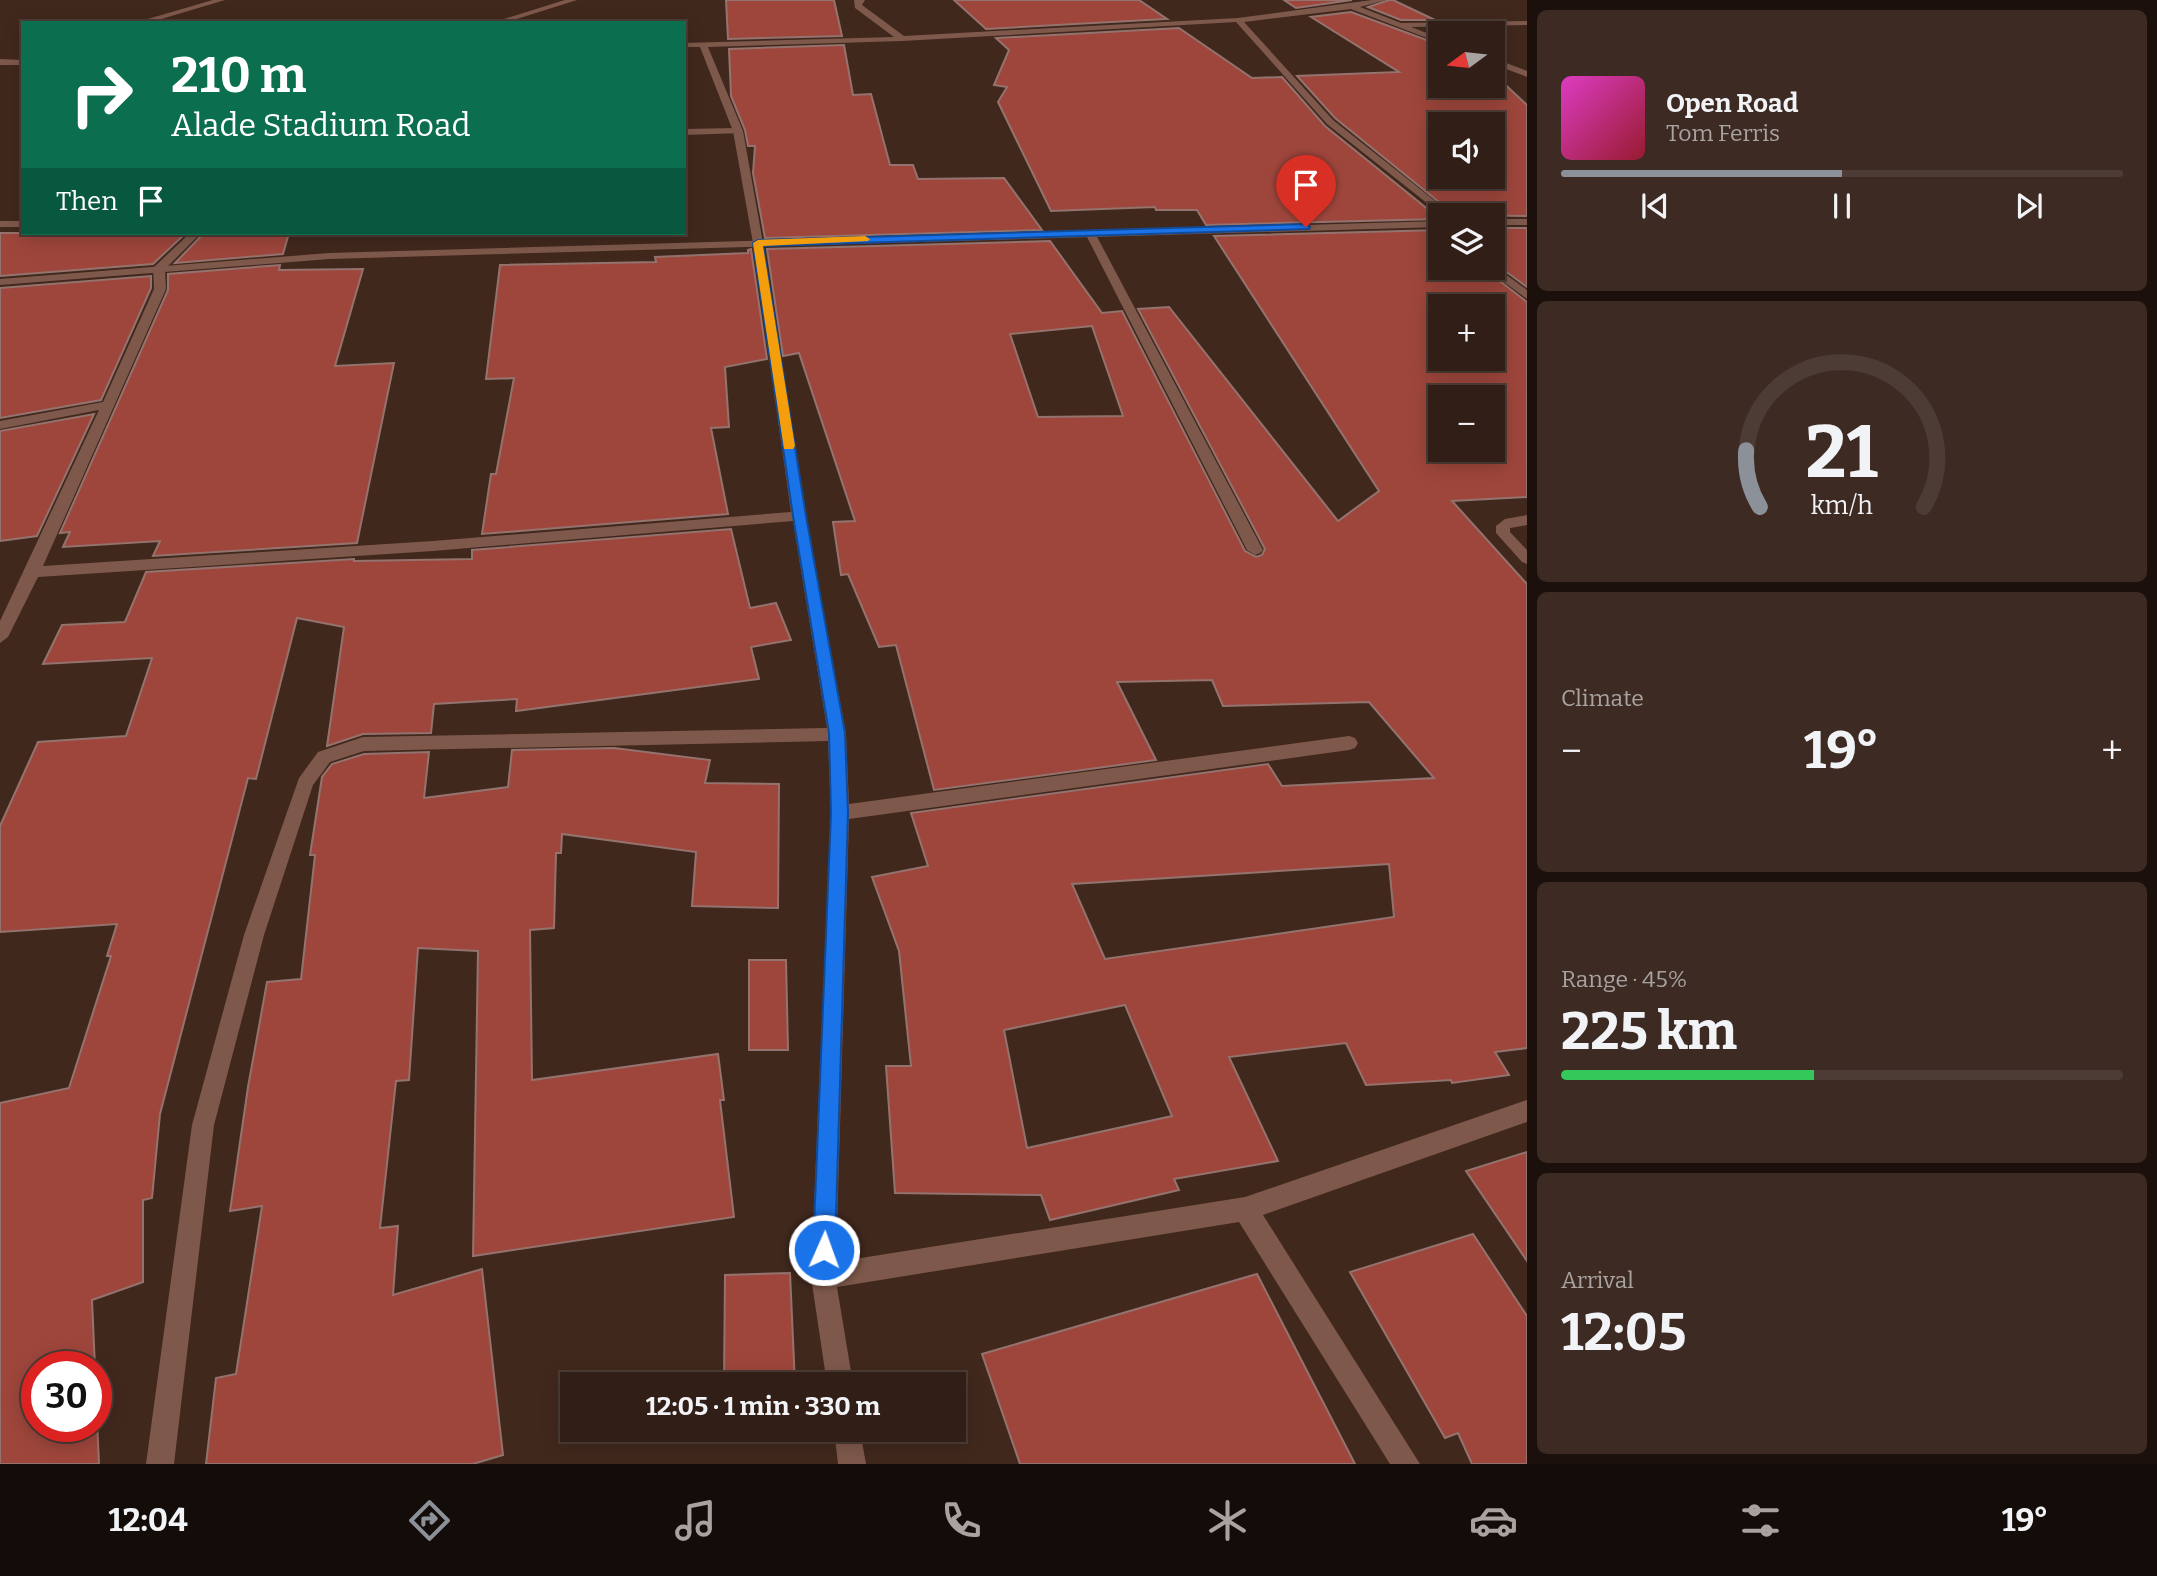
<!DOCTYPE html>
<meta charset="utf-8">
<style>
body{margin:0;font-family:Bitter,serif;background:#3d2b23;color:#f1f3f6;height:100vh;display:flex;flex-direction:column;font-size:26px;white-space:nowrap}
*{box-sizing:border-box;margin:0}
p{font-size:23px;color:#a8a2a1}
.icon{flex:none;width:38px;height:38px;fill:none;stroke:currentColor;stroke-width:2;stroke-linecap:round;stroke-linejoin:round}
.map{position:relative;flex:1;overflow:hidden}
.sheet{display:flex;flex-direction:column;gap:10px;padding:10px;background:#1b100c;width:630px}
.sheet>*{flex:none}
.guide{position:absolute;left:21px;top:21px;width:665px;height:214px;border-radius:0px;box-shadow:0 4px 18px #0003,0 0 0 2px #4c3c35;background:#0b6e4f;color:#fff;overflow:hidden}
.needle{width:46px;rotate:255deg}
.fabs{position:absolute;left:1428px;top:21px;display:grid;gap:14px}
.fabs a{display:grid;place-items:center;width:77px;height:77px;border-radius:0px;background:#311e16;box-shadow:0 4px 18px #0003,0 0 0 2px #4c3c35;font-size:35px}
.speed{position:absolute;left:21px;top:1351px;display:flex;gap:14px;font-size:35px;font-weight:700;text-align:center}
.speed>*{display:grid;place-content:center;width:91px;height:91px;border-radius:50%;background:#311e16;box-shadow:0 4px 18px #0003,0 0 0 2px #4c3c35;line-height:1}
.speed .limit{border:10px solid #d22;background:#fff;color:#111}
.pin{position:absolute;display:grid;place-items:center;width:60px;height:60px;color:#fff;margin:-72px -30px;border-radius:50% 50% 50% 0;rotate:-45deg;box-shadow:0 0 7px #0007}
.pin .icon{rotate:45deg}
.me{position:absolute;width:77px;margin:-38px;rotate:2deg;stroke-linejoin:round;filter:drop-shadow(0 0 5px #0008)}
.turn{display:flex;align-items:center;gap:24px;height:147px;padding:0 35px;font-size:32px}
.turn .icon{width:91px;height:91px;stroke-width:2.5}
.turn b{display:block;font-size:49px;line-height:60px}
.then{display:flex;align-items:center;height:66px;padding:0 35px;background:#0003;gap:14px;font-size:26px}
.big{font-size:52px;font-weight:700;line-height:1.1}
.sheet .card{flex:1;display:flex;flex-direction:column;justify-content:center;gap:10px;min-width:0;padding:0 24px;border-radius:10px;background:#3d2b23}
.sheet .dial{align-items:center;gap:0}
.dial svg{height:182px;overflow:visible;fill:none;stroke:#4c3c35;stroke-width:7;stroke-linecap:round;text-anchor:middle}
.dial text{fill:#f1f3f6;stroke:none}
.song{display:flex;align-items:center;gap:21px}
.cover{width:84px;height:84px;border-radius:10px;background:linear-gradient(135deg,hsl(310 70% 55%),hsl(350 70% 35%))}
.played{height:7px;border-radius:4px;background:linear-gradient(90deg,#8c9099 50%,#4c3c35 50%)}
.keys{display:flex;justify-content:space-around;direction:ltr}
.heat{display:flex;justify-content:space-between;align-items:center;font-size:38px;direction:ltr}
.charge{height:10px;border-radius:5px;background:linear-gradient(90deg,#34c759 45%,#4c3c35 0)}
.trip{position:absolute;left:560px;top:1372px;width:406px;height:70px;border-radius:0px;background:#311e16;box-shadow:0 4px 18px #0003,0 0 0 2px #4c3c35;font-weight:700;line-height:70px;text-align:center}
.tab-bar{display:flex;height:112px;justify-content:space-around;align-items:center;background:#140c09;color:#a8a2a1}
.tab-bar .icon{width:49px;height:49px}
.tab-bar .active{color:#8c9099}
.tab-bar b{font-size:32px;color:#f1f3f6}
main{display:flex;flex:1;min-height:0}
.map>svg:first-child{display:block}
.building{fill:#9e463c;stroke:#94736e;stroke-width:2;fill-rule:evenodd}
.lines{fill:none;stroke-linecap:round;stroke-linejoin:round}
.service{fill:#7e594b;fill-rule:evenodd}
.minor{fill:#7e594b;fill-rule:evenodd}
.tertiary{fill:#7e594b;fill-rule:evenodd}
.route{fill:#1a73e8;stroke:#114b97;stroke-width:2}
.slow{fill:#f59e0b}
</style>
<main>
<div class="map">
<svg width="1527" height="1464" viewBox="0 0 1527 1464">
<rect width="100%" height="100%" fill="#41281d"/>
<path class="building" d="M726 0H834L842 36 728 39Z
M954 0H1139L1167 19 986 29Z
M1284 0H1352L1296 8Z
M1389 0H1393L1435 20H1401L1368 7Z
M1351 12 1440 45V86H1493V73L1527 105V216L1455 215 1335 118 1297 76 1399 72 1311 17ZM1440 124H1493V177H1440Z
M1179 28 1252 78 1282 77 1325 126 1440 219 1206 225 1197 210H1156L1155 207 1051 211 998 102 1007 87 994 85 1009 50 996 38Z
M844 45 853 95 871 94 890 165H913L918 179 1004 178 1042 230 765 238 753 173 755 146H748L745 130 731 96 729 49Z
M1493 228H1527V287L1493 262Z
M1440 230V268H1483L1527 302V497L1452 501 1527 584V1048L1495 1052 1509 1075 1452 1083 1451 1080 1366 1085 1346 1043 1229 1057 1278 1161 1174 1179 1179 1190 1050 1220 1041 1195 895 1193 886 1066H911L899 951 872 877 928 866 911 813 1268 764 1282 786 1434 778 1369 702 1223 706 1212 680 1117 682 1156 760 934 790 896 645 879 647 848 574 841 575 833 522 855 521 799 353 783 356 767 249 1050 241 1102 313 1122 311 1245 551 1256 557 1262 555 1265 549 1138 309 1169 307 1338 521 1379 491 1214 236ZM1440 306H1493V359H1440ZM1092 326 1123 416 1038 417 1010 334ZM1440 397H1493V450H1440ZM1389 864 1394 917 1105 959 1072 884ZM1125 1005 1172 1116 1027 1148 1004 1030Z
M0 233H186L153 264 0 276Z
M204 233H289L283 254 175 263Z
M751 249 767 359 725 367 729 427 711 428 728 514 482 534 491 474H496L514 378 486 379 500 265 656 262 655 257 748 253V250Z
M280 265 279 270 363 269 335 366 394 363 357 543 153 556 160 541 63 547 70 532 60 533 168 290V274Z
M151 276V288L101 400 0 418V288Z
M94 414 37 536 0 541V431Z
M731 529 750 608 776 603 791 640 751 647 759 679 516 711 517 699 434 704 431 733 363 734 327 746 344 627 297 618 256 779 248 778 160 1114 152 1198 143 1200V1282L92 1300 95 1367H37V1426H96V1397L99 1464H0V1103L69 1088 111 956H107L117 924 0 932V826L38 742 126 736 152 658 43 664 62 625 125 622 146 572 354 559V561L472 559V550Z
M614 748 710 760 705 783 779 784 778 908 692 906 696 852 562 834 561 853H556L554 928 530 930 532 1080 718 1054 724 1100H720L734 1217 473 1256 478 951 418 948 409 1080 396 1081 380 1228 398 1226 393 1295 482 1269 503 1455 473 1464H206L216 1378 236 1374 262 1206 230 1211 248 1087 267 982 301 979 315 855H310L322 777 332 764 364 754 429 752 424 798 508 787 512 750Z
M749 960H786L788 1050H749Z
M1527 1152V1261L1466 1171Z
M1473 1234 1527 1316V1464H1472L1458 1433 1445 1438 1350 1272Z
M790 1273 795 1384H724L725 1275Z
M1257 1274 1355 1464H1020L982 1354Z"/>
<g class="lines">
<path class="service" d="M738 128 743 131 741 133 684 135V129Z"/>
<path class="minor" d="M213 0H225L148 23H134Z
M565 0H577L504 23H491Z
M854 0H865L862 5 904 36 1238 18 1372 0H1386L1360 7 1401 23 1527 21V25L1411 27 1440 38V43L1351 9 1244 22 1333 120 1453 215H1442L1327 124 1236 22 902 41 708 47 743 131 763 243 806 516 846 734 849 804 1349 736 1355 738 1358 743 1355 748 1349 750 849 819 836 1262 1245 1197 1527 1100V1122L1263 1215 1420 1464H1390L1239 1222 837 1287 853 1384H827L811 1277 831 813 828 741 364 751 330 762 313 785 264 935 214 1125 174 1464H146L192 1125 244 935 299 778 318 752 363 737 827 728 793 521 433 551 38 577 8 637 0 643V621L99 410 0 429V421L103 402 154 289 153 268 190 233H201L165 269 166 289 43 566 433 541 791 512 753 243 733 131 700 47H684V43L894 37 855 8Z
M1493 58 1527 71V77L1493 64Z
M0 59 23 60V65H0Z
M0 221H23V227H0Z
M1090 230 1095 233 1263 550 1260 553 1255 555 1247 550 1085 233Z
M1493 265 1527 290V299L1485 268H1493Z
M1527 515V525L1510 528V532L1527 550V564L1522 562 1496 533V526L1505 519Z
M834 1430H860L866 1464H838Z"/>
<path class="tertiary" d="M1493 219H1527V225H1493Z
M1440 221V227L329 259 0 285V279L329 253Z"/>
</g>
<path class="route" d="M1306 224 1310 227 1309 229 763 246 806 516 845 733 848 813 835 1250 832 1258 824 1261 816 1258 813 1250 831 813 829 733 793 516 753 243 758 240Z"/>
<path class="slow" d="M865 236 870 239 868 241 763 246 795 446 793 449H784L753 243 758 240Z"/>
</svg>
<div class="fabs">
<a><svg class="needle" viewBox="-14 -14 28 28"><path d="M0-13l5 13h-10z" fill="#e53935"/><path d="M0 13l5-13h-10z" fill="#a8a2a1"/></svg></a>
<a><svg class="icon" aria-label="sound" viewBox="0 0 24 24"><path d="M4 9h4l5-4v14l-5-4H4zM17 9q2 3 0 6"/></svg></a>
<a><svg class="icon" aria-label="layers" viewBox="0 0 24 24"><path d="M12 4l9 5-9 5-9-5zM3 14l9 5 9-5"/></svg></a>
<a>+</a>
<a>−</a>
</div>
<div class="speed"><div class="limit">30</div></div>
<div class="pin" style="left:1306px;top:227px;background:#d93025"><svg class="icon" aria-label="arrive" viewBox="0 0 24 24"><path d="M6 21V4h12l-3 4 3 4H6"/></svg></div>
<svg class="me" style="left:824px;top:1250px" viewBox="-20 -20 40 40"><circle r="17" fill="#1a73e8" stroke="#fff" stroke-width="3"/><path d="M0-11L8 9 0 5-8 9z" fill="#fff"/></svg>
<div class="trip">12:05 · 1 min · 330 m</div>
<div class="guide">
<div class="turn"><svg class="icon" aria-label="right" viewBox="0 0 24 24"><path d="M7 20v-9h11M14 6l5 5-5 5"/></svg><div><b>210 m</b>Alade Stadium Road</div></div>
<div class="then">Then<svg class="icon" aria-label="arrive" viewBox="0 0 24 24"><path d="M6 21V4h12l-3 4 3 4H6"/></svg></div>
</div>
</div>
<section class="sheet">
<div class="card">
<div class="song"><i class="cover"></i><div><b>Open Road</b><p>Tom Ferris</p></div></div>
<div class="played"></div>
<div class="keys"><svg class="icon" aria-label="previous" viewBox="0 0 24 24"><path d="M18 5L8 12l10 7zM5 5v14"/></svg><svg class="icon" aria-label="pause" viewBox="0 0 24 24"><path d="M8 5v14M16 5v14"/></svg><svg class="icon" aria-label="next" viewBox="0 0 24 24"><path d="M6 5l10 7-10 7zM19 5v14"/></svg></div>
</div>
<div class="card dial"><svg viewBox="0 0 100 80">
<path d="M14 69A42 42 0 1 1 86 69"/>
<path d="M14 69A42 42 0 0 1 8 44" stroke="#8c9099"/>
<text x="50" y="56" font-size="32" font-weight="700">21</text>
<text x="50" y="72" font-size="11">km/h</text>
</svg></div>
<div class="card"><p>Climate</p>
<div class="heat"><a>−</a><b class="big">19°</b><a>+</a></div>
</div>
<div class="card"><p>Range · 45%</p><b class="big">225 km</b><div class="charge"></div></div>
<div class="card"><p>Arrival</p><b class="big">12:05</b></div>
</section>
</main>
<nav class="tab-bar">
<b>12:04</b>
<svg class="icon active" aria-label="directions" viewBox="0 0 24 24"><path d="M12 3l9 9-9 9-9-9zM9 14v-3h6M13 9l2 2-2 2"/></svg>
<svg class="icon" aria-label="music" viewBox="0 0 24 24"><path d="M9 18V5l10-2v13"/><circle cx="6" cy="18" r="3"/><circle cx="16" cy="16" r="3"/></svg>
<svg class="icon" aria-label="phone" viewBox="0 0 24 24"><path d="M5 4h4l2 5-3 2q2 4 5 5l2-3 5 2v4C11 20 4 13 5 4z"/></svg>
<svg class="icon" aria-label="climate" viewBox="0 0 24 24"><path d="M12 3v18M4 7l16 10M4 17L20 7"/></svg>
<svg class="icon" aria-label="car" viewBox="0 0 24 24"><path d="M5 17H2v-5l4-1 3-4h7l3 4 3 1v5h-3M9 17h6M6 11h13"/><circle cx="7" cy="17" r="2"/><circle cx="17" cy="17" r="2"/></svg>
<svg class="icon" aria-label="filters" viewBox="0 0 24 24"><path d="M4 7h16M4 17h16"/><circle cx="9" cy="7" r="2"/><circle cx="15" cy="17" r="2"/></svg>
<b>19°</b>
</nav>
